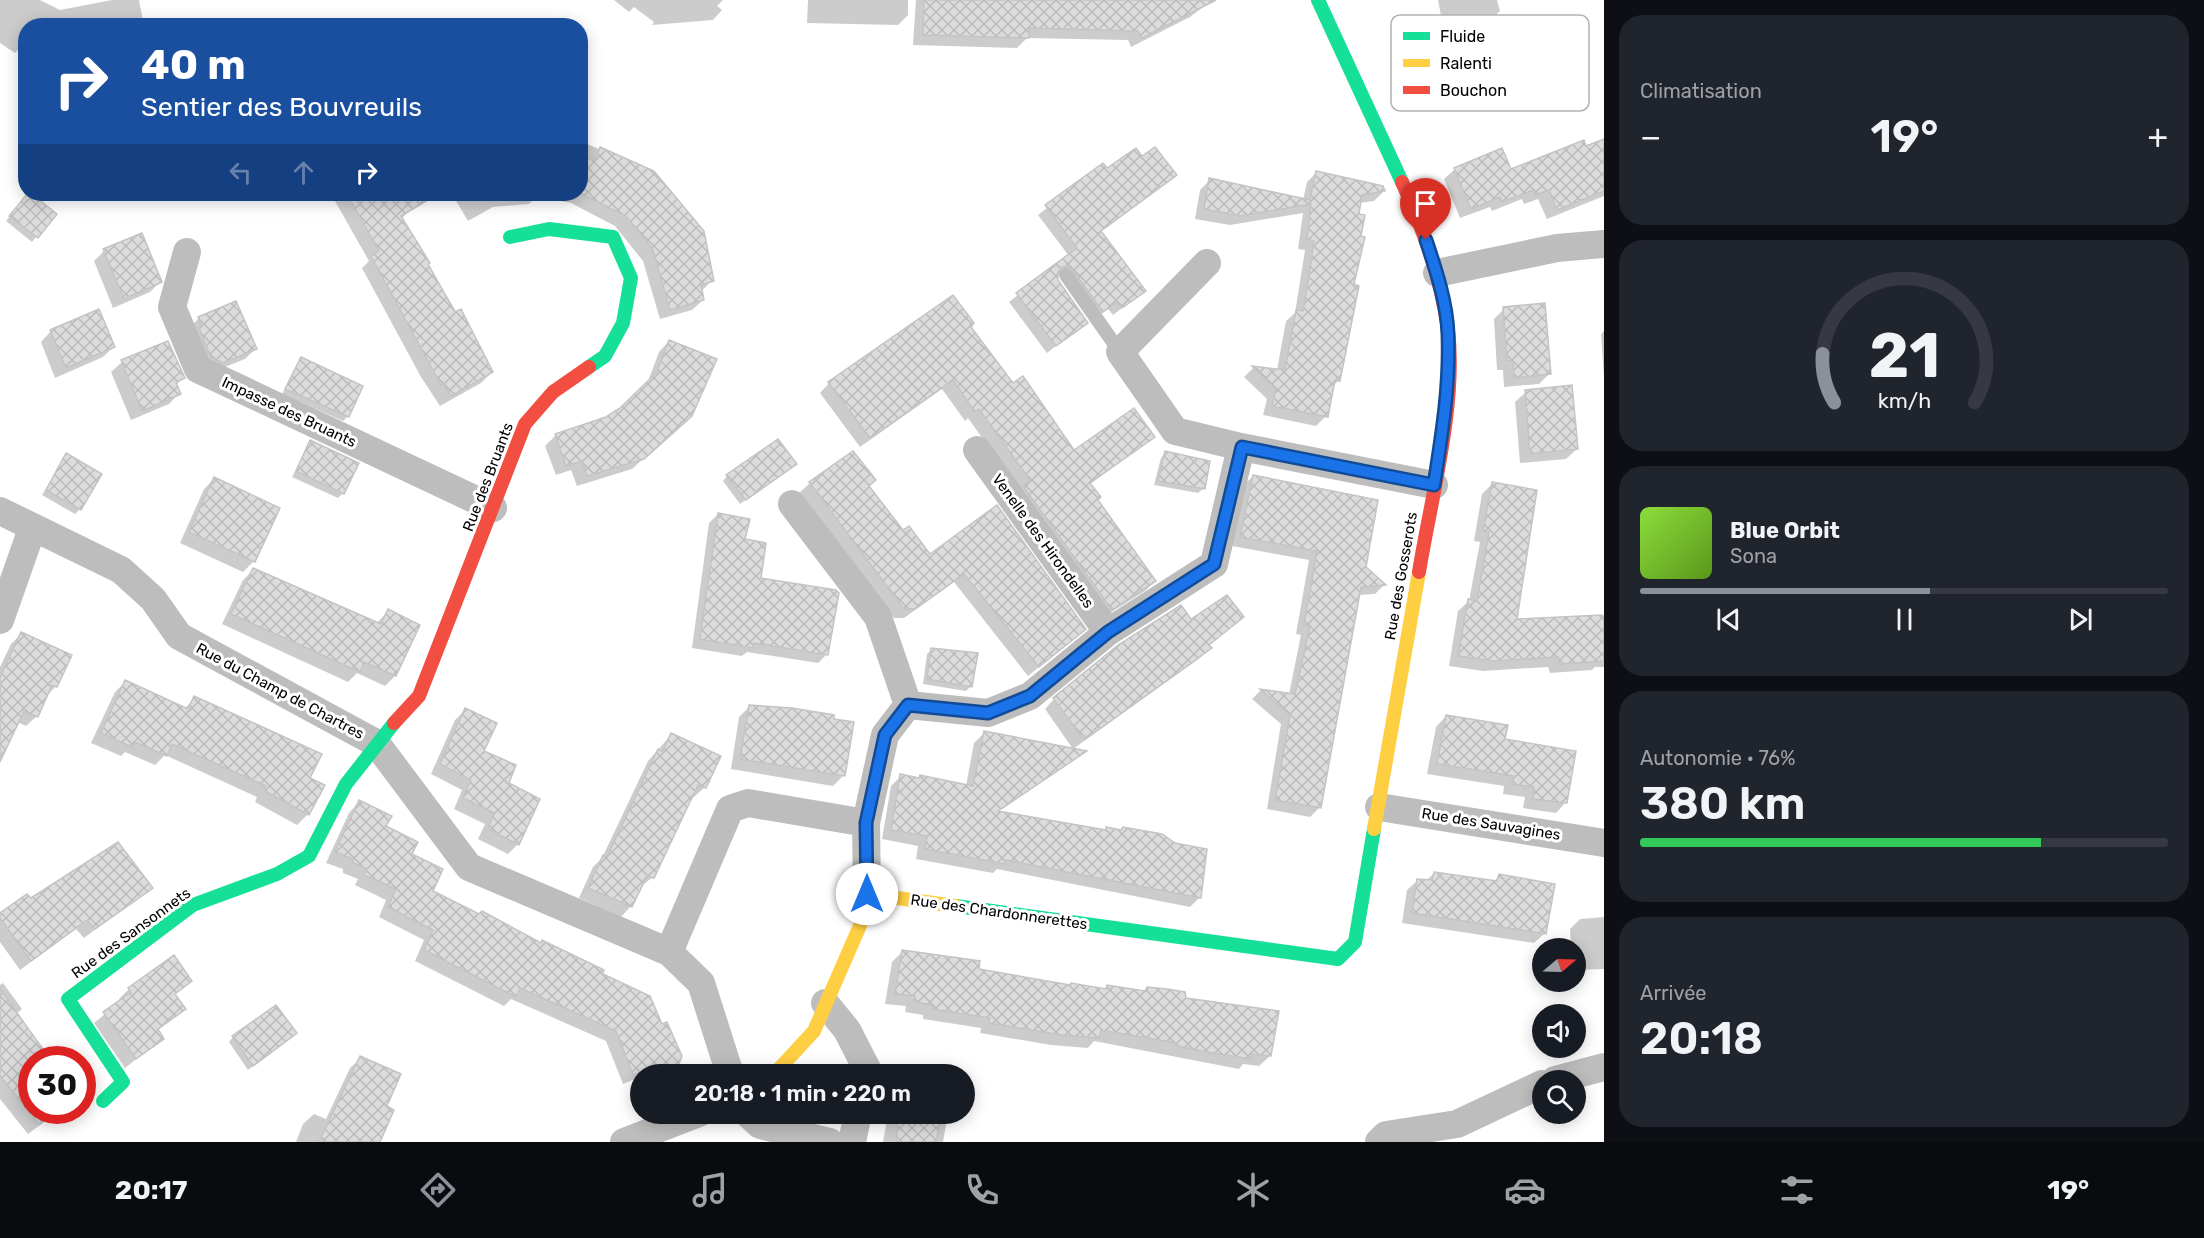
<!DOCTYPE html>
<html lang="fr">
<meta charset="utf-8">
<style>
body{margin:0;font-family:Rubik,sans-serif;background:#20242c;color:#f1f3f6;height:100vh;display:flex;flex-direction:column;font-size:22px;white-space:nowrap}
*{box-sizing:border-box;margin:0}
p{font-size:20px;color:#9ea1a6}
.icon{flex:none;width:33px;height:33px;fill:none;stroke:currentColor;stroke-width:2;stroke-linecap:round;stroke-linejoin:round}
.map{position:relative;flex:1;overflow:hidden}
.drawer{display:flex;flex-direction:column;gap:15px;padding:15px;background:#0d0f14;width:600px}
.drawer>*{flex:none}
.top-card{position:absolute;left:18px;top:18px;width:570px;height:183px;border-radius:24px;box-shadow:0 3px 15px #0003;background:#1a4fa0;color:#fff;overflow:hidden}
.needle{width:39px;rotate:71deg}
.buttons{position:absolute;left:1532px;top:938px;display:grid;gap:12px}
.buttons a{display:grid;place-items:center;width:54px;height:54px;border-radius:50%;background:#171b24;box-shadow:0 3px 15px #0003;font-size:30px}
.speed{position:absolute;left:18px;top:1046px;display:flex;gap:12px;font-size:30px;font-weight:700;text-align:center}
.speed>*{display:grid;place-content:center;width:78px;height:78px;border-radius:50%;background:#171b24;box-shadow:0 3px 15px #0003;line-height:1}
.speed .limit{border:9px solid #d22;background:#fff;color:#111}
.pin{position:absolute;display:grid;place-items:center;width:51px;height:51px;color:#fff;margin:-62px -26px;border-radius:50% 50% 50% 0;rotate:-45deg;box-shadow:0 0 6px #0007}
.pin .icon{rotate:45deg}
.me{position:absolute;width:66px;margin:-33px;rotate:0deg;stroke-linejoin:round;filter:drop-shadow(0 0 4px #0008)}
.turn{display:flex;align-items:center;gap:21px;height:126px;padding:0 24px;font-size:27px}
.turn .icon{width:78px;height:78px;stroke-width:2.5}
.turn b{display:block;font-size:42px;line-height:51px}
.lanes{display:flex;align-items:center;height:57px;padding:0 24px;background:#0003;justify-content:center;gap:30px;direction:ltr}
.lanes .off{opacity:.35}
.big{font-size:45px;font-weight:600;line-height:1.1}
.drawer .card{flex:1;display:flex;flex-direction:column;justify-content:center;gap:9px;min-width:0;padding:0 21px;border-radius:24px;background:#20242c}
.drawer .dial{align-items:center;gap:0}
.dial svg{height:156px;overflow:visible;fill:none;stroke:#363941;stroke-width:7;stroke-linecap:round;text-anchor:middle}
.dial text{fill:#f1f3f6;stroke:none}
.song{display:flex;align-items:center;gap:18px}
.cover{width:72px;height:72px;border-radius:9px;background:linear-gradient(135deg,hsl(90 70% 55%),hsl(90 70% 35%))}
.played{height:6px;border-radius:3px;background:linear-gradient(90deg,#8c9099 55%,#363941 55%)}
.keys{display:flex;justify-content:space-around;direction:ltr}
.heat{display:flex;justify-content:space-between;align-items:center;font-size:33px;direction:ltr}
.charge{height:9px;border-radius:4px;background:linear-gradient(90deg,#34c759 76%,#363941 0)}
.trip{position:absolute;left:630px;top:1064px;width:345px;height:60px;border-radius:30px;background:#171b24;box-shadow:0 3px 15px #0003;font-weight:600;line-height:60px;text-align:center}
.tab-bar{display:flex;height:96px;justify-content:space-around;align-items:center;background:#090b0e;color:#9ea1a6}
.tab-bar .icon{width:42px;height:42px}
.tab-bar .active{color:#8c9099}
.tab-bar b{font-size:27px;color:#f1f3f6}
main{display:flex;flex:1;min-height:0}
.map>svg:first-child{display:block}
.shadow{fill:#0003}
.building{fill:url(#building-cross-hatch);stroke:#c4c4c4;stroke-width:1.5}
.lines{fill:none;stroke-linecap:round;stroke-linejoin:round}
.lane{stroke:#bdbdbd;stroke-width:14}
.street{stroke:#bdbdbd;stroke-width:28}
.fast{stroke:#16e098;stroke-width:14}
.slow{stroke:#ffcf43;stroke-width:14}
.jam{stroke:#f24e42;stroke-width:14}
.route-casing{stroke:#114b97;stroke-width:15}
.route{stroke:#1a73e8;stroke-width:10}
.labels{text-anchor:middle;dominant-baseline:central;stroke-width:6;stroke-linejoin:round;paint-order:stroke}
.street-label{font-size:15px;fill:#000;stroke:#fff}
.key{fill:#fff;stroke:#b2b2b2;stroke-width:1.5}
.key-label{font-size:16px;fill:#000}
</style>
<main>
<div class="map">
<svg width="1604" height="1142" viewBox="0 0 1604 1142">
<defs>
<pattern id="building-cross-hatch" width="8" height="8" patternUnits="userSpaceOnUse" patternTransform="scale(1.5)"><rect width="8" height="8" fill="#dcdcdc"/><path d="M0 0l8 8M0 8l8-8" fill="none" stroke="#bbb"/></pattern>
</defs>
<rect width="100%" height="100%" fill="#fff"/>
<path class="shadow" d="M0 0H40L60 10 112 0H139L144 26H26V48L21 47 15 53 0 43Z
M614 0H723L717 6 722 10 713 20 652 25 654 22 634 7 629 12Z
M808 0H908V15L898 25 807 23Z
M916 0H1212L1190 17 1131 47 1128 40 1027 38 1017 48 913 45Z
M1438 0H1497L1500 11 1489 21 1444 31Z
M580 141 653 172 712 280 701 292 703 300 692 310 660 319 643 261 615 226 571 203 537 196 529 204 493 207 468 221 452 194H580Z
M1604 147V196L1547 219 1538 199 1524 204 1522 199 1492 211 1490 207 1460 218 1444 179 1455 169 1510 171 1585 148Z
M1141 158 1175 175 1100 232 1144 291 1113 315 1108 309 1094 319 1061 274 1056 275 1057 280 1086 322 1047 353 1009 302 1069 256 1038 215 1103 165 1107 170Z
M1317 172 1384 191 1374 201 1359 203 1352 285 1339 380 1332 387 1326 416 1316 426 1263 415 1267 399 1244 377 1253 368 1277 370 1286 321 1295 313 1305 250 1298 249 1303 213 1230 225 1195 219 1200 190 1210 180 1303 200 1307 182Z
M29 194 55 214 32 242 6 221Z
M331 194H405L413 207 401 219 492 372 481 383 440 406 421 377 362 268 369 261Z
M104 251 160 282 150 292 113 308 94 261Z
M1504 309 1549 374 1539 384 1504 387 1503 370H1497L1494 319Z
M199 318 255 349 245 359 212 372 189 328Z
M969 327 1012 385 1073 452 1153 437 1089 485 1096 500 1155 581 1145 591 1102 618 1020 491 968 418 965 421 942 389 860 447 820 393 829 383Z
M51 331 113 347 103 357 55 378 41 342Z
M1604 331V377L1601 334Z
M669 341 679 426 632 469 577 486 571 470 556 475 545 446 556 435 606 419 621 410 647 384 659 352Z
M301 359 348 416 343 421 282 394Z
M122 362 183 378 176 385 179 393 169 404 131 420 111 372Z
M1526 392 1577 449 1566 459 1520 463 1515 402Z
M310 442 343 493 338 498 292 477Z
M1165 453 1203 489 1198 493 1154 485 1161 458Z
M66 455 80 509 75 514 42 495Z
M795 464 740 504 723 481 727 476Z
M1253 476 1384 585 1375 594 1358 595 1319 808 1310 817 1267 809 1281 724 1252 699 1261 690 1289 694 1301 635 1296 634 1309 560 1232 546 1244 485Z
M214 479 254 561 243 572 180 543 204 489Z
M810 483 868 486 902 532 929 556 996 507 1074 639 1028 676 954 582 904 618H894L800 492Z
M1492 484 1515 621 1604 616V667H1595L1592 670 1550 673 1548 667 1483 671 1449 666 1458 611 1469 601 1480 542 1474 541 1482 494Z
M718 514 743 540 759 579 827 654 818 663 747 652 742 656 692 648 709 523Z
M253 570 376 624 388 611 395 676 385 686 357 673 348 682 222 624 243 580Z
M1242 617 1208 646 1210 648 1200 658 1073 749 1045 709 1054 699 1190 621Z
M21 634 56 686 46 697 37 716 26 726 17 722 0 758V667L11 644Z
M932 649 971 686 966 691 923 684 927 654Z
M126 681 184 709 195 698 308 779V814L297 825 255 802 257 797 165 755 155 765 125 752 121 756 91 743 115 692Z
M749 707 853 724 843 776 833 786 731 769 739 717Z
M465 710 482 751 507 784 518 844 508 854 478 839 485 824 454 809 462 790 431 774 455 720Z
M1446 716 1503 740 1566 802 1556 813 1523 808 1525 797 1503 794 1504 786 1427 774 1436 727Z
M984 733 1084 752 998 812 1104 831 1107 828 1200 897 1190 907 997 869 993 873 916 859 918 846 882 839 891 786 901 776 918 779 920 776 966 786 974 743Z
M671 735 705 787 694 797 691 796 653 877 640 887 631 906 621 917 579 898 593 867 602 858 648 761Z
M359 802 410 855 431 892 601 975 673 1074H640V1077L623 1084 606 1041 511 999 504 1006 415 961 424 940 379 917 386 900 355 885 358 879 343 873V869L326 863 349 813Z
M1434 873 1493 882 1499 876 1545 933 1534 943 1402 923 1407 890 1418 880 1426 881Z
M151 888 84 938 76 929 20 970 0 942V915L30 900Z
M1604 917V969L1575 970V948H1571L1570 929 1580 919Z
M902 952 977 970 1069 987 1104 990 1108 986 1143 993 1147 988 1184 999 1270 1056 1259 1066 1243 1064 1239 1069 1094 1041 1088 1048 1051 1045 980 1033 981 1028 923 1019V1015L905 1012 906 1006 885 1004 892 962Z
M190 981 174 995 184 1009 157 1031 163 1038 125 1068 94 1023 121 1001 119 999 129 989Z
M3 983 22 1009 16 1014 51 1059H32V1110H61L28 1134 0 1099V985Z
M233 1037 291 1038 248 1070 229 1042Z
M361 1058 385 1107 378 1142H296L303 1124 314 1114 326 1119 350 1068Z
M888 1113H948L943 1142H883Z"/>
<path class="building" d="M924 0H1216L1142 38 1138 31 1029 28V38L923 35Z
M1604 139V191L1557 210 1549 190 1535 195 1533 190 1502 202 1500 197 1471 209 1454 168 1502 148 1511 169 1584 140 1586 146Z
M600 147 654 171 704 231 714 281 701 285 704 300 670 310 653 250 645 239 626 216 580 193V159L595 160Z
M1155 147 1177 175 1101 231 1146 291 1122 308 1117 302 1103 312 1073 270 1069 267H1061L1058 272V280L1088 323 1056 346 1016 293 1077 248 1045 205 1103 163 1107 168 1136 148 1142 156Z
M1316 171 1383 186 1385 191 1362 195 1359 214 1365 215 1361 236 1365 237 1354 284 1359 286 1340 381 1335 380 1328 417 1272 406 1276 389 1252 366 1285 370 1296 310 1303 311 1309 276 1314 241 1307 239 1311 204 1240 216 1204 209 1209 178 1310 200Z
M27 194H32L57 214 38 238 9 216Z
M347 194H438L401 216 430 263 428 264 455 312 461 309 493 372 451 396 443 383 441 385 371 256 379 251Z
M142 233 162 282 124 299 103 249Z
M953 295 974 323 971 327 1013 383 1023 376 1074 450 1134 408 1155 437 1090 483 1101 497 1098 500 1156 581 1112 610 1023 486 1030 480 979 409 975 412 953 380 870 438 828 382Z
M236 301 257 349 223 363 211 357 199 328 202 327 198 317Z
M1545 303 1551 374 1514 378 1513 361 1507 360 1503 307Z
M99 309 115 347 66 368 50 330Z
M669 340 717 359 692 416 644 459 587 476 582 461 566 466 555 434 606 417 620 408 657 372Z
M168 341 185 378 176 382 181 394 142 411 121 360Z
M301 357 363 386 349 417 285 389Z
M1572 385 1578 449 1530 454 1525 390Z
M778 439 797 464 746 500 726 475Z
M310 440 359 463 344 494 296 471Z
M853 451 876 480 869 486 903 530 909 526 930 554 997 505 1086 629 1039 667 964 574 915 609H904L809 482Z
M1165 451 1210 461 1205 489 1158 481Z
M66 453 102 474 81 510 46 490Z
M1253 475 1378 500 1366 567 1386 585 1361 587 1321 808 1275 800 1290 715 1260 689 1295 694 1310 626 1304 625 1317 551 1240 537Z
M214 477 280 508 255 562 189 532Z
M1492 482 1537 490 1517 619 1602 615 1604 617V661L1560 664 1558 657 1494 661 1458 656 1468 599 1477 601 1489 532 1483 531Z
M718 513 750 519 745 539 766 543 761 578 836 590 839 593 828 655 754 643 753 648 700 639Z
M253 568 381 624 388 609 420 625 396 676 364 662 360 672 231 614Z
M1227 595 1244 617 1209 645 1212 648 1084 740 1053 698 1118 645 1181 605 1191 619Z
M21 632 72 655 57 687 52 685 38 717 24 711 0 762V677Z
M931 648 978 653 972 687 927 679Z
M125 680 188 709 194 696 322 754 310 778 325 785 309 815 265 791 266 786 172 744 167 756 135 742 132 747 101 733Z
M749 705 792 708 834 715V719L854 722 845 776 740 759Z
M465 708 497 723 484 751 516 765 509 783 540 799 519 845 488 829 494 813 463 798 471 780 440 764Z
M1446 715 1508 725 1505 739 1576 751 1567 803 1533 799 1534 787 1512 784 1513 776 1437 764Z
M984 731 1087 751 998 811 1106 830V827L1121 830 1123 827 1162 834 1175 843 1207 849 1201 898 1006 860 1005 864 925 849 927 836 891 830 900 774 919 778 920 775 973 786Z
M671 733 721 756 706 788 698 785 654 878 647 876 632 907 588 888 603 855 607 857 658 749 662 752Z
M359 800 392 816 386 826 418 842 412 854 443 869 433 891 479 914 482 911 541 943 542 940 604 970 603 974 650 996 662 1024 667 1022 682 1056 675 1074H664L653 1066 633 1075 616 1031 520 988 516 997 424 950 433 930 388 907 396 889 364 875 367 869 353 863V859L335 852Z
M118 842 153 888 95 929 87 920 31 961 0 918V913L27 894 31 898Z
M1434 872 1497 881 1499 874 1555 884 1546 934 1412 913 1417 879 1432 880Z
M902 950 980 961 979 969 1070 985 1071 983 1106 989 1107 985 1145 991 1147 987 1167 989 1185 992 1186 998 1279 1011 1271 1056 1251 1054V1059L1213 1053 1177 1046V1043L1101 1030 1099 1038 1062 1035 989 1023 990 1018 933 1009V1005L914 1002 915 996 895 994Z
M174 955 192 981 175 994 186 1009 158 1029 164 1039 136 1059 103 1012 131 992 128 988Z
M0 989 50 1059H32V1110H59L39 1124 0 1076Z
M276 1005 297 1033 253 1066 232 1036Z
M360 1056 401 1074 387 1106 394 1110 380 1142H319Z
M903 1066 948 1073V1074H902Z
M894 1113H941L936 1142H896L898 1125 892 1124Z"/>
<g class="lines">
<path class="lane" d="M1066 275 1120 352"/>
<path class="street" d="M187 252 172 307 198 369 493 508
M1207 263 1120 352 1175 431 1241 447 1434 485
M1437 273 1557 248 1604 244
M977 450 1108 632
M792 504 878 617 908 705
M0 511 121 570 153 599 179 636 376 743 469 867 669 952 701 983 730 1074
M0 620 32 529
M1379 807 1604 843
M867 894 866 823 885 735 908 705 988 713 1030 696 1108 632 1214 564 1241 447
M669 952 730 809 748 803 866 823
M825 1003 847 1030 868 1071 867 1074
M1555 1080 1604 1067
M747 1113 760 1125 830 1142
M624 1142 699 1113
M852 1142 858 1113
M1379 1142 1386 1135 1457 1124 1542 1084"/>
<path class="fast" d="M1318 0 1402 182
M510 237 549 229 613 237 631 278 623 323 605 356 589 367
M956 906 1338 959 1355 942 1374 829
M103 1101 123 1082 68 999 193 905 277 874 309 856 346 784 394 723"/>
<path class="slow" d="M1374 829 1419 572
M771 1074 779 1069 814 1031 862 921 867 894 956 906"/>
<path class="jam" d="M1402 182C1424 230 1441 278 1448 330 1457 404 1431 498 1419 572
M394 723 419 696 525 424 553 392 589 367"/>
</g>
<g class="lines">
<defs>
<path id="route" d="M867 894 866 823 885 735 908 705 988 713 1030 696 1108 632 1214 564 1242 447 1434 485C1442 434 1450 385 1448 334 1447 303 1436 270 1426 240"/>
</defs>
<use href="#route" class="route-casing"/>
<use href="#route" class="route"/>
</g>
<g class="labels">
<g class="street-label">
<text transform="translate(289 412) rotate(25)">Impasse des Bruants</text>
<text transform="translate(488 477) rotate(-69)">Rue des Bruants</text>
<text transform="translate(1043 541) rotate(54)">Venelle des Hirondelles</text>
<text transform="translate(1401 576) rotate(-80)">Rue des Gosserots</text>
<text transform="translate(280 691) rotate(28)">Rue du Champ de Chartres</text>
<text transform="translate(1491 824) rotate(9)">Rue des Sauvagines</text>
<text transform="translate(999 912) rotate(8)">Rue des Chardonnerettes</text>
<text transform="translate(131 933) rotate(-36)">Rue des Sansonnets</text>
</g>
</g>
<rect x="1391" y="15" width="198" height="96" rx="9" class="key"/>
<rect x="1403" y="32" width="27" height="8" fill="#16e098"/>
<rect x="1403" y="59" width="27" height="8" fill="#ffcf43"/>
<rect x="1403" y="86" width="27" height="8" fill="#f24e42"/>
<g class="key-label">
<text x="1440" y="42">Fluide</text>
<text x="1440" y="69">Ralenti</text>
<text x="1440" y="96">Bouchon</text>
</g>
</svg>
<div class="buttons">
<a><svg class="needle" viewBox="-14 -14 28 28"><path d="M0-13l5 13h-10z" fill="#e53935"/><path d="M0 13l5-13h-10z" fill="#9ea1a6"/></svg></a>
<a><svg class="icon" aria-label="sound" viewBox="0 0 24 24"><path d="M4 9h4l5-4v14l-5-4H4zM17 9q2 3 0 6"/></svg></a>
<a><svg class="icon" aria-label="search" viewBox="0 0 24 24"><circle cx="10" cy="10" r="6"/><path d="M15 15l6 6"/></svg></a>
</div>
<div class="speed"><div class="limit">30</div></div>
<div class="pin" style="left:1426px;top:240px;background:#d93025"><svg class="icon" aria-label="arrive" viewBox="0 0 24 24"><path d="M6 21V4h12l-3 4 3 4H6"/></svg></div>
<svg class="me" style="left:867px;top:894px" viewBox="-20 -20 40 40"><circle r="19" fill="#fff"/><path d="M0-13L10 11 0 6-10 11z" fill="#1a73e8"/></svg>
<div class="trip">20:18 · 1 min · 220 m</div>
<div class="top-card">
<div class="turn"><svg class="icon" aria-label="right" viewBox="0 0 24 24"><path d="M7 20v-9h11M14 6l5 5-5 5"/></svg><div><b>40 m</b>Sentier des Bouvreuils</div></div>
<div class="lanes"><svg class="icon off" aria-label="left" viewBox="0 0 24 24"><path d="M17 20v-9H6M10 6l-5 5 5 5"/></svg><svg class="icon off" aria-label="ahead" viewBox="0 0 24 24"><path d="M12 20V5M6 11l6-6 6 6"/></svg><svg class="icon" aria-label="right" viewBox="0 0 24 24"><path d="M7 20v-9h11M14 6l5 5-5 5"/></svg></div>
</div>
</div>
<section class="drawer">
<div class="card"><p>Climatisation</p>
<div class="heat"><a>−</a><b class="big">19°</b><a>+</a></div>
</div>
<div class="card dial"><svg viewBox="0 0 100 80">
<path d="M14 69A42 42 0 1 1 86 69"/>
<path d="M14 69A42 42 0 0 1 8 44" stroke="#8c9099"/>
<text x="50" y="56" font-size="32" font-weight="700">21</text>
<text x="50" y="72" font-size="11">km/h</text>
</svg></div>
<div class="card">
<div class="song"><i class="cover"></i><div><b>Blue Orbit</b><p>Sona</p></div></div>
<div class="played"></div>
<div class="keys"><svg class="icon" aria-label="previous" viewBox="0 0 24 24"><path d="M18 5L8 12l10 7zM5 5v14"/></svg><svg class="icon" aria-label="pause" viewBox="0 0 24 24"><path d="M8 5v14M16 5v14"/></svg><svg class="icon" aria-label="next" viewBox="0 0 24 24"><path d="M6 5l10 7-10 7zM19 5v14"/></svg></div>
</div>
<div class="card"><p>Autonomie · 76%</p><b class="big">380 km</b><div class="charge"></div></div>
<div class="card"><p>Arrivée</p><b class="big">20:18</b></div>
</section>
</main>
<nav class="tab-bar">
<b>20:17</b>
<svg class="icon active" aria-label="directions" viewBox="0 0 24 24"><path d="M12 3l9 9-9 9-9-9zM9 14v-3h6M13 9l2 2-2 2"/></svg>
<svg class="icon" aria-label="music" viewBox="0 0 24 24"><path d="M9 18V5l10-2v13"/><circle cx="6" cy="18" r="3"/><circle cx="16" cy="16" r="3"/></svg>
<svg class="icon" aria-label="phone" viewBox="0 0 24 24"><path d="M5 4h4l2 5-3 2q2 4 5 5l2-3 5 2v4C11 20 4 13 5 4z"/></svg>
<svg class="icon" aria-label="climate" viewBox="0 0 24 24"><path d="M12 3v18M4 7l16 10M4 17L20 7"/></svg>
<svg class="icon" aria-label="car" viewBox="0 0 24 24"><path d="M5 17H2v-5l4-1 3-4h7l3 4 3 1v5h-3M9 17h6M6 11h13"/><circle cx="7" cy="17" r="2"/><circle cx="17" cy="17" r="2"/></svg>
<svg class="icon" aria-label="filters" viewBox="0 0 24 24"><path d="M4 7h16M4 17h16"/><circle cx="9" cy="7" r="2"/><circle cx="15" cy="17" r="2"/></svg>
<b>19°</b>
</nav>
